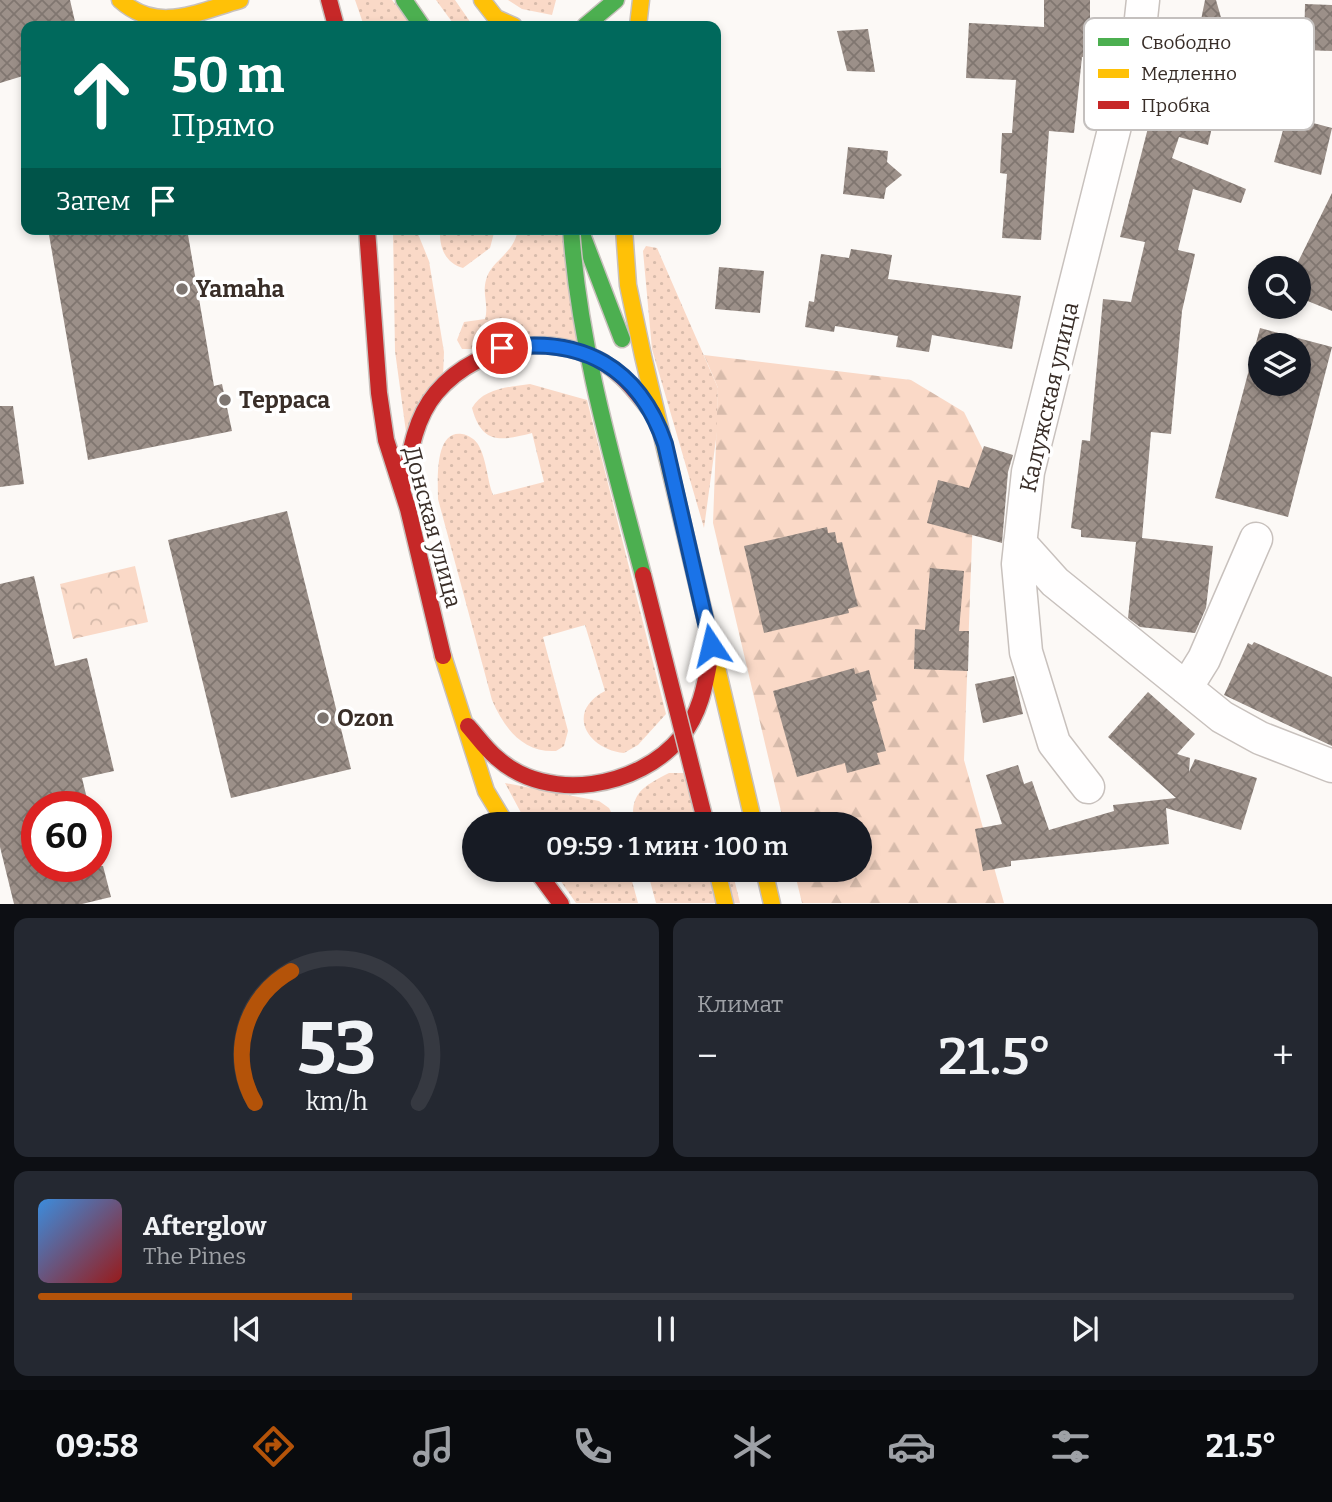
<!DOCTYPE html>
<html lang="ru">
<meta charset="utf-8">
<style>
body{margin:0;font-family:Bitter,serif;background:#242831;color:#f1f3f6;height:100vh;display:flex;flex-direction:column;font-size:26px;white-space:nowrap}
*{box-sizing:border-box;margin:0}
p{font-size:23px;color:#9ea1a6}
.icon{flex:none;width:38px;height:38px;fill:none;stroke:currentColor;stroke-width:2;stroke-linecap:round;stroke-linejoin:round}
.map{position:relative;height:904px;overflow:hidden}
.sheet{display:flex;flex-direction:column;gap:14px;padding:14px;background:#0d0f14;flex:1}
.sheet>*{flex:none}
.hud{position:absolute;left:21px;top:21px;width:700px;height:214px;border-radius:14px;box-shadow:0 4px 10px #0003;background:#00695c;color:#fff;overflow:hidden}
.fabs{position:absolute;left:1248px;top:256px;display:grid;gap:14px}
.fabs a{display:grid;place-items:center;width:63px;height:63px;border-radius:50%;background:#171b24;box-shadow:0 4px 10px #0003;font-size:35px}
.speed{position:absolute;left:21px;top:791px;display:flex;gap:14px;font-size:35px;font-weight:700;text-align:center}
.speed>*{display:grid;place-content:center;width:91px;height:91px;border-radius:50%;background:#171b24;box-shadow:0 4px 10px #0003;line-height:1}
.speed .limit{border:10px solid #d22;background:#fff;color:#111}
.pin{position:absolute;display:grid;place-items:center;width:60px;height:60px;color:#fff;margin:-30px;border:4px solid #fff;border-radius:50%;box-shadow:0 2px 7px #0007}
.me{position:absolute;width:77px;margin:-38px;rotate:350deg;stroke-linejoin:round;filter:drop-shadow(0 0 5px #0008)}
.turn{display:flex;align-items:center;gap:24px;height:147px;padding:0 35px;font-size:32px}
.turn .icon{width:91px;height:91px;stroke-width:2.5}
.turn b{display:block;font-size:49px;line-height:60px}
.then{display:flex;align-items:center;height:66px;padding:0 35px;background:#0003;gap:14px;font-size:26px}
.big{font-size:52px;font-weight:600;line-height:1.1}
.sheet .card{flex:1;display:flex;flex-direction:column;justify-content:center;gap:10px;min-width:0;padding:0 24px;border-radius:14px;background:#242831}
.sheet .dial{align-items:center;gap:0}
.dial svg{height:182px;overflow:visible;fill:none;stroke:#363941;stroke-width:7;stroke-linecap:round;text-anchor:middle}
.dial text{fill:#f1f3f6;stroke:none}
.song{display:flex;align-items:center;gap:21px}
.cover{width:84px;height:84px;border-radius:10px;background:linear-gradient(135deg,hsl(210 70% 55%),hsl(0 70% 35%))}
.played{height:7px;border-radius:4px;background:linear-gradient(90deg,#b45309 25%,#363941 25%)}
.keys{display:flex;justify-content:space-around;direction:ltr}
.heat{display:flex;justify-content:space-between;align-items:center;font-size:38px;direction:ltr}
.sheet .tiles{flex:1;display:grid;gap:14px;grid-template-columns:1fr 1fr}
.card:last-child{grid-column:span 2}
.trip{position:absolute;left:462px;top:812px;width:410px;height:70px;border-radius:35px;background:#171b24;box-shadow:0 4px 10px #0003;font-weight:600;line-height:70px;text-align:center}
.dock{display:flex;height:112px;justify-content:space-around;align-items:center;background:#090b0e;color:#9ea1a6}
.dock .icon{width:49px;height:49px}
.dock .active{color:#b45309}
.dock b{font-size:32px;color:#f1f3f6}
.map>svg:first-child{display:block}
.grass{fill:url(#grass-dots)}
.forest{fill:url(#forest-firs)}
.park{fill:url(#park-crowns)}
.building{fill:url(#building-cross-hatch);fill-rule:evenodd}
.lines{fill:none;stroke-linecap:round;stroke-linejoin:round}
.street-casing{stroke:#c8c1bd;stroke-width:35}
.fast-casing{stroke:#c8c1bd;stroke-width:19}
.slow-casing{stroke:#c8c1bd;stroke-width:19}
.jam-casing{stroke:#c8c1bd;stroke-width:19}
.street{stroke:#fffefe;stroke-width:32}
.fast{stroke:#4caf50;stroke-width:16}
.slow{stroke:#ffc107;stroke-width:16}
.jam{stroke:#c62828;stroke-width:16}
.fast-bridge-casing{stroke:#c8c1bd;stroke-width:19;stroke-linecap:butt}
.jam-bridge-casing{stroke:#c8c1bd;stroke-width:19;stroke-linecap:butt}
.fast-bridge{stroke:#4caf50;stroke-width:16}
.jam-bridge{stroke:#c62828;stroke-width:16}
.route-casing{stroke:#114b97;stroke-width:18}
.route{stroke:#1a73e8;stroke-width:12}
.poi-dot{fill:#7d7570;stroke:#fff;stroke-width:2.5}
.labels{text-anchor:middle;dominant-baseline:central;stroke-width:7;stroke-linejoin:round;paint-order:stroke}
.poi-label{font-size:23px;font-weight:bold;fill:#392e28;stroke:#fff;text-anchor:start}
.street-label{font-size:23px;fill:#392e28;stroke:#fff}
.key{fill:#fff;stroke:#c4c0be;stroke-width:2}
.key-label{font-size:19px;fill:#392e28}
</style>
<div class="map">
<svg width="1332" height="904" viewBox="0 0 1332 904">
<defs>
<pattern id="grass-dots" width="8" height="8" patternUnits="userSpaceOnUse" patternTransform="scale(1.75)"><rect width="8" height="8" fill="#fad9c7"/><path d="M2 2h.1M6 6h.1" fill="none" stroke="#d7bbab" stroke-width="1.8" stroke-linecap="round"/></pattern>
<pattern id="forest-firs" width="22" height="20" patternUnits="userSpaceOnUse" patternTransform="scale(1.75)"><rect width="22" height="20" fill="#fad9c7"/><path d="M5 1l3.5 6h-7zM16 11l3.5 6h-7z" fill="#d7bbab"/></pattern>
<pattern id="park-crowns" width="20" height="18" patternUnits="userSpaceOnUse" patternTransform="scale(1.75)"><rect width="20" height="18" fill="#fad9c7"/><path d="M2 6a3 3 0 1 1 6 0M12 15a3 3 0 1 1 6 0" fill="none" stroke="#d7bbab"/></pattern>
<pattern id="building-cross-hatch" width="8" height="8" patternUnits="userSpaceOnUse" patternTransform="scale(1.75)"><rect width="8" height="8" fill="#9c9089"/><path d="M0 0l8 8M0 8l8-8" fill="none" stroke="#807670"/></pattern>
</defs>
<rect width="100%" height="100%" fill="#fcf9f6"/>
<path class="grass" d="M355 0H392L412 26H364Z
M436 0H455L473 26H455Z
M508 0H556L552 15 522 9Z
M393 229H416L429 261 444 352 443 377 406 432 395 351Z
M440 229H495L490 248 463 268C445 263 439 247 440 229Z
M518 229H561L581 349H462L457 340 464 322 485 319C489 305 482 294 486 280 491 260 514 255 518 229Z
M646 246 657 248 718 388 717 432 704 528 652 349 643 251Z
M530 384 587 400 666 714 638 745 624 753C587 749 565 712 605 691L585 625 543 637 568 731 564 746 556 751C523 753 504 728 492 700L438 499C438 481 434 430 462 434 469 435 476 440 479 446 487 461 487 480 493 495L544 482 532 433C501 441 482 445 472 408 483 388 510 387 530 384Z
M669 773H686L720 824H634C629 793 644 786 669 773Z
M505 783 599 801 609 808 617 824H527Z
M553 870H629L638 903H576Z
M647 870H732L740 903H656Z"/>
<path class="forest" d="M704 355 911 380 964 412 987 458 973 514 964 760 1004 903H802L794 870H859V824H784L713 523 718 388Z"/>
<path class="park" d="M135 566 148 622 73 639 60 584Z"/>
<path class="building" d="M0 0H70L76 26H26V75L0 83Z
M1044 0H1090V33L1110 34 1109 59 1082 57 1074 133 1049 131 1041 240 1002 238 1007 174 1000 173 1002 133H1012L1016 80 966 78 969 23 1044 27Z
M1205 0H1216L1224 28 1253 34 1249 55 1283 57 1280 82 1223 78 1208 145 1179 137 1172 158 1246 189 1241 203 1193 189 1178 250 1195 254 1182 311 1171 434 1151 432 1142 538 1213 546 1206 608 1195 633 1140 627 1128 618 1136 542 1081 537V530L1071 528 1082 440 1090 441 1103 299 1131 302 1145 242 1120 237 1150 120 1137 118 1150 85 1167 89 1169 81 1188 85Z
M1305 4 1332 5V51L1304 50Z
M868 29 875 72 847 71 837 31Z
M1287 116 1332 128 1321 175 1274 162Z
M848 147 888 151 887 162 902 175 886 188 884 199 843 194Z
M1332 193V311L1298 297V262Z
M48 229H187L214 386 222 384 232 431 88 460Z
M851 249 892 255 888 279 1021 296 1012 349 932 335 929 352 896 347 898 336 835 326 834 332 805 327 809 301 814 302 821 254 849 258Z
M719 267 764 271 760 313 715 309Z
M1260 328 1332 347 1288 517 1215 498ZM1260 345H1298V383H1260Z
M0 406H13L24 484 0 487Z
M984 446 1013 455 1008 472 1002 543 927 523 938 480 969 488Z
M287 511 351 769 231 798 168 540Z
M827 527 828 533 835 532 837 543 842 542 858 606 848 609 849 613 764 633 744 546Z
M930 568 964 571 959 631H969L968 671 914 669 915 629 925 630Z
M34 576 55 666 87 658 114 771 82 778 89 807H37V866H103L111 897 82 904H14L0 847V584Z
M1254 642 1332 677V746L1224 695 1248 643 1252 645Z
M854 668 855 674 869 670 877 700 872 702 886 751 877 753 880 764 847 773 845 763 797 777 773 691Z
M1014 676 1023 714 983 723 975 684Z
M1148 692 1195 734 1177 754 1190 758 1189 772 1195 759 1257 778 1241 830 1166 808 1169 844 1011 861V866L983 871 975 829 1002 824 986 775 1018 765 1024 784 1032 781 1049 830 1114 811 1113 805 1176 798 1108 737Z"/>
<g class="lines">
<defs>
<path id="street" d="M1020 543 1055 582 1222 717 1260 738 1332 766
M1186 688 1204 659 1256 539
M1088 787 1054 743 1026 652 1018 564 1028 472 1116 122 1135 74 1143 0"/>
<path id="fast" d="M404 0 422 26
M585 26 616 0
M580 229 622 339"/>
<path id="slow" d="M120 0C158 34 197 12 240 0
M482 0 496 18 514 26
M638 26 641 0
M624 229 628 285 643 356 754 824
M443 656 486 791 506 824
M717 870 725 904
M764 870 772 904"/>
<path id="jam" d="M329 0 336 26
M367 229 379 393 386 440 408 509 443 656
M405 483C410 452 415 418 436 393 481 340 568 326 622 377 633 387 643 401 653 413
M468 726C477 736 486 749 497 758 548 804 639 788 681 737 700 714 705 686 710 658
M536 870 561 904"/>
</defs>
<use href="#street" class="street-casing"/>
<use href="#fast" class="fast-casing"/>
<use href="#slow" class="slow-casing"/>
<use href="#jam" class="jam-casing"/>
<use href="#street" class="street"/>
<use href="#fast" class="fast"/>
<use href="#slow" class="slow"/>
<use href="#jam" class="jam"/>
<defs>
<path id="fast-bridge" d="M571 229C579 347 613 461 643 575"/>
<path id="jam-bridge" d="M643 575 706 824"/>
</defs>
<use href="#fast-bridge" class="fast-bridge-casing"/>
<use href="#jam-bridge" class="jam-bridge-casing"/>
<use href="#fast-bridge" class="fast-bridge"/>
<use href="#jam-bridge" class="jam-bridge"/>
</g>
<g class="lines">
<defs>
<path id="route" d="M502 348C582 336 639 367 665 444L711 645"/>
</defs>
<use href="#route" class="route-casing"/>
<use href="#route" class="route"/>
</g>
<g class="poi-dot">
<circle cx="182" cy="289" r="7"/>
<circle cx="225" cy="400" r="7"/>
<circle cx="323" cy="718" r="7"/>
</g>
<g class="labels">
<g class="poi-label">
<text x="196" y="289">Yamaha</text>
<text x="239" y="400">Терраса</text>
<text x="337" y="718">Ozon</text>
</g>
<g class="street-label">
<text transform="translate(1049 397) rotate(-77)">Калужская улица</text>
<text transform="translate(433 527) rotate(75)">Донская улица</text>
</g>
</g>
<rect x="1084" y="18" width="230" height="112" rx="10" class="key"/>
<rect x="1098" y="38" width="31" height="8" fill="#4caf50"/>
<rect x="1098" y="69" width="31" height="9" fill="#ffc107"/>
<rect x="1098" y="101" width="31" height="8" fill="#c62828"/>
<g class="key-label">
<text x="1141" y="49">Свободно</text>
<text x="1141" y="80">Медленно</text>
<text x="1141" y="112">Пробка</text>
</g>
</svg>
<div class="fabs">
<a><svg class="icon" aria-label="search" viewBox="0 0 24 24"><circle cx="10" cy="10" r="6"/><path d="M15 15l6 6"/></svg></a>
<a><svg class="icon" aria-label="layers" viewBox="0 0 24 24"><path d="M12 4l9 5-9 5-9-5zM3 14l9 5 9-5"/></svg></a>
</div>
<div class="speed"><div class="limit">60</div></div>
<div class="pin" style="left:502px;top:348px;background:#d93025"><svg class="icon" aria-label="arrive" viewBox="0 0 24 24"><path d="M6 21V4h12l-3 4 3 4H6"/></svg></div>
<svg class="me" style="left:711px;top:645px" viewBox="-20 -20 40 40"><path d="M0-17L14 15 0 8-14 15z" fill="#1a73e8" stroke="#fff" stroke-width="4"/></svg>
<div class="trip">09:59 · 1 мин · 100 m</div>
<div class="hud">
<div class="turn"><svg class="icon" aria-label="ahead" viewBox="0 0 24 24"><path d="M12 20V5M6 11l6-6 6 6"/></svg><div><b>50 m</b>Прямо</div></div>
<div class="then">Затем<svg class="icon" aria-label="arrive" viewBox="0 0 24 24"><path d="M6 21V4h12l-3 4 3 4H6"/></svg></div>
</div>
</div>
<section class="sheet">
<div class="tiles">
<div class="card dial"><svg viewBox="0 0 100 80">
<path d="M14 69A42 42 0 1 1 86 69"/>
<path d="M14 69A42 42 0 0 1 30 11" stroke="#b45309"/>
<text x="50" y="56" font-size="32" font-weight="700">53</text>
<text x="50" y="72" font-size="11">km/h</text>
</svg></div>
<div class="card"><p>Климат</p>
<div class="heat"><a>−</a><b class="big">21.5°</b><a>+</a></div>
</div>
<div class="card">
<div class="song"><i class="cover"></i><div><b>Afterglow</b><p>The Pines</p></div></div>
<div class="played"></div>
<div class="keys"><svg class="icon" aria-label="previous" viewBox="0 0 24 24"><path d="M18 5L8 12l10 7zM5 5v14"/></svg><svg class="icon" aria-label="pause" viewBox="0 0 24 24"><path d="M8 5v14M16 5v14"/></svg><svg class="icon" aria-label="next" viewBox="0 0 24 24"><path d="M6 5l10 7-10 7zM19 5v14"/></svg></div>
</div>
</div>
</section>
<nav class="dock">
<b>09:58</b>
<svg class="icon active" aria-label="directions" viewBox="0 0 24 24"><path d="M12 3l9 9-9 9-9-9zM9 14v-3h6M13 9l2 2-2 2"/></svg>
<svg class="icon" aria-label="music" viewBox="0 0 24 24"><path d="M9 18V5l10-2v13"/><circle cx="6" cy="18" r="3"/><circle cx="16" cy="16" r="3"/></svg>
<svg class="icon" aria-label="phone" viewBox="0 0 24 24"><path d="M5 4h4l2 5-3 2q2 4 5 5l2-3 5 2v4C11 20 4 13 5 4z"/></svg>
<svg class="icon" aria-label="climate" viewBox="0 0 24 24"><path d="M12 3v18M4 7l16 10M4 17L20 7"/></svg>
<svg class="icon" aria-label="car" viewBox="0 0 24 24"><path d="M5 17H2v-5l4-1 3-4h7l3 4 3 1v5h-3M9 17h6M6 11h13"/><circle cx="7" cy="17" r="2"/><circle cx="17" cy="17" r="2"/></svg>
<svg class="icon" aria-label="filters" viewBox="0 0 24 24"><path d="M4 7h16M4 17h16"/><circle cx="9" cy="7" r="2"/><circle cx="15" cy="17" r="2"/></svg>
<b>21.5°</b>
</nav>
